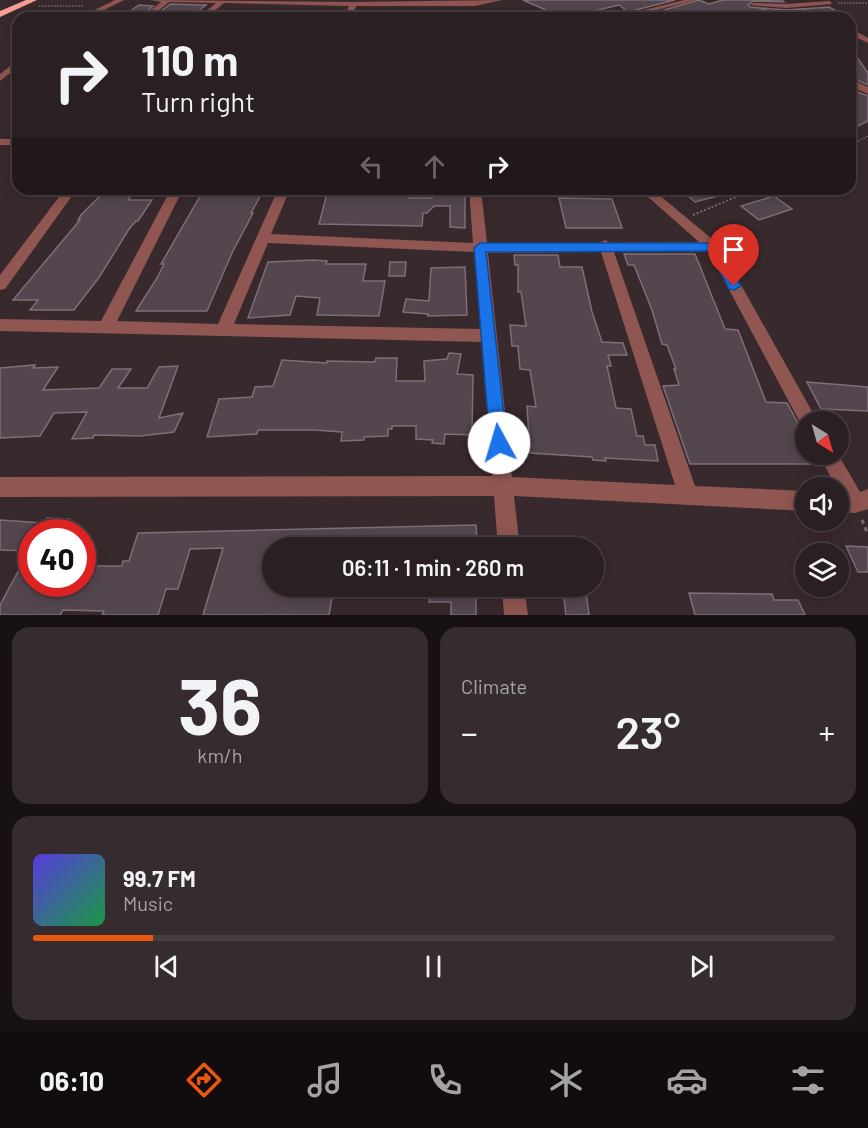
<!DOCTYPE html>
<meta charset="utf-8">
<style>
body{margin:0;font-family:Barlow,sans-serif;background:#362c2f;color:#f1f3f6;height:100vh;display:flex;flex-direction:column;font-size:22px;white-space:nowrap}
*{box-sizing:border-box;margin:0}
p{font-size:20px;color:#a5a2a5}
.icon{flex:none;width:33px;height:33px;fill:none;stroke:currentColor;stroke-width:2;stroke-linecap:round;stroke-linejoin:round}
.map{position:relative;height:615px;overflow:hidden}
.side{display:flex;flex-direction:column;gap:12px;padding:12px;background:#171113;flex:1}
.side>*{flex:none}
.guide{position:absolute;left:12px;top:12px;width:844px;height:183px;border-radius:18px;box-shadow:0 3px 15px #0003,0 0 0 2px #463d40;background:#2a1f22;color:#f1f3f6;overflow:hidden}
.needle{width:39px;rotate:143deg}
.controls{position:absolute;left:795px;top:411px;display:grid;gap:12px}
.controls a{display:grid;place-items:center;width:54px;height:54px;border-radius:50%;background:#2a1f22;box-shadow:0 3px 15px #0003,0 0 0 2px #463d40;font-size:30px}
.speed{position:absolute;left:18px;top:519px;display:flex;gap:12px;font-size:30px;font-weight:700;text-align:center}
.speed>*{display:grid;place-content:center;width:78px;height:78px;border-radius:50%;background:#2a1f22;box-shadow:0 3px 15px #0003,0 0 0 2px #463d40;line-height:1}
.speed .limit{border:9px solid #d22;background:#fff;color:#111}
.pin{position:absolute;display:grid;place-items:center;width:51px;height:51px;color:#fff;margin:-62px -26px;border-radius:50% 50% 50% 0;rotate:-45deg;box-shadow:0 0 6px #0007}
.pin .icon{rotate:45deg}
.me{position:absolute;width:66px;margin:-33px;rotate:354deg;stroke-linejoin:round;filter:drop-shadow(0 0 4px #0008)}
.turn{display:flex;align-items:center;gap:21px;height:126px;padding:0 30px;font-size:27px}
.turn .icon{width:78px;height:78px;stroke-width:2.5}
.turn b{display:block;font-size:42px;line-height:51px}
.lanes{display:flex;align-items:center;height:57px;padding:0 30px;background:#0003;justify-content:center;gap:30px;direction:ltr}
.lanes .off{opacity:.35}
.big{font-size:45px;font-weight:600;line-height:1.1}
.side .widget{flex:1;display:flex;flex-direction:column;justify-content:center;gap:9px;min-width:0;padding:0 21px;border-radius:18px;background:#362c2f}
.side .dial{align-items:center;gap:0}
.dial b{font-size:78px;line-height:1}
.song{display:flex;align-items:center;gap:18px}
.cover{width:72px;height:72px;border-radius:9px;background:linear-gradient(135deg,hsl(250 70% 55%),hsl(140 70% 35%))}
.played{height:6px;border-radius:3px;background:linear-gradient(90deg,#ea580c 15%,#463d40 15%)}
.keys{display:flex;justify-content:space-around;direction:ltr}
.heat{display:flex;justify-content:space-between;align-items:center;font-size:33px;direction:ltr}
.side .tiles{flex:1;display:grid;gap:12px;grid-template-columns:1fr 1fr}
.widget:last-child{grid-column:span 2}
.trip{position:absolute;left:262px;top:537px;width:342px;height:60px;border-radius:30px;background:#2a1f22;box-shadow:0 3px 15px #0003,0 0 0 2px #463d40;font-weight:600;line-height:60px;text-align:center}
.tab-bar{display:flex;height:96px;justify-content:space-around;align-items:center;background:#110c0e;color:#a5a2a5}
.tab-bar .icon{width:42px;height:42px}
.tab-bar .active{color:#ea580c}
.tab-bar b{font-size:27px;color:#f1f3f6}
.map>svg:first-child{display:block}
.building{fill:#54464f;stroke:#7d6e78;stroke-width:1.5}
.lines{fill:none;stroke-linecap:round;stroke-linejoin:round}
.path-far2{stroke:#786b6e;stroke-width:1.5;stroke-dasharray:1.5 1.5;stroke-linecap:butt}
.path-far1{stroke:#786b6e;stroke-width:2;stroke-dasharray:2 2;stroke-linecap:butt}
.path{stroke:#786b6e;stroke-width:3;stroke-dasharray:4 4;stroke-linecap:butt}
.minor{fill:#905651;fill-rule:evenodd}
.highway{fill:#f59f97;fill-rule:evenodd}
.route{fill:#1a73e8;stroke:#114b97;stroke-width:1.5}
</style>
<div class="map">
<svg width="868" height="615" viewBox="0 0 868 615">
<rect width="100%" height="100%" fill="#38292d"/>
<path class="building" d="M523 0H675L628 12 619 5 564 18Z
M699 0 709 4 723 0H781L784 2 753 1 748 5 750 7 786 10 829 7 838 12 796 10 801 13H769L765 9 742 14 739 18H636Z
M170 4 201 5H206L189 18H153Z
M139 5 153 6 139 18H120Z
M850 47 868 73V85L850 77Z
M850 89 868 96V121L850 130Z
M107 189H137L128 200H152L138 221H136L129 229 100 276 74 310H30L38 300H13L80 220H78L81 215Z
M261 189 260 191H263L251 213H253L232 253 207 311H136L157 278 164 264H161L203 191Z
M328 189 410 190 409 198H432V190L465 189V228L450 227V206H434L427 213H423L422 226 319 224Z
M680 189H730V193L695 202Z
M774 196 792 209 759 220 741 206Z
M559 198 612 199 622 228H566Z
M624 254H695L725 329 738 330 766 402 787 403 806 438V454H813L817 464H690L663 386 679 385 674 369H676L667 345 662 344 652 310 634 265H628Z
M514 255H558L560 267H582L592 312 602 342 623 343 627 355H608L611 366H607L616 408 631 409 637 436H643L645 445H655L658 461 605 458 606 461 593 460 592 457 530 453 527 406 536 407 530 370 520 369 518 346H512L510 325 526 326 521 292H518V265H515Z
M313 260 327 261 326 264H366L363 281H385L379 316 317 315 320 298 296 296 290 315 248 318 268 262Z
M390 262H406L405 276H389Z
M465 267 467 315 428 316V314L403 312 406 299 429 301 431 268Z
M449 353 461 354 457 374 473 375 472 435 445 434 444 444 432 443 433 440 416 439V426H392V429H388V436L364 437V440L341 441 342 432 314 430H258L257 434 207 437 219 399 252 397 255 387 273 386 282 360 327 363V361L375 362 376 358H397L396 381H425L424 361 447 359Z
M35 365 33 368 58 367 43 390 99 388 112 369H131L118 388H147L159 367 178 366 159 418 183 413 174 432 140 436 94 435 93 438 72 439 87 412 54 413 40 436 0 438V368Z
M807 382 868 387V411L821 409Z
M47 518 69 519 62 532H32V584H82V566H122L123 561H129L138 533 476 525 477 542 273 547V586H334L329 615H203L223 548 190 549 178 589H166L158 615H102L104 611 63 610 60 615H0V605L29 551 0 550V520L44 523Z
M846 546 868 547V572H858Z
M429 586H476V615H451V602H429Z
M563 592H586L589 615H566Z
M689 593 772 594 774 600H798L805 615H695Z"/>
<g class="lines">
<path class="path-far2" d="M838 3H868
M39 6H84
M850 145 868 136"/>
<path class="path-far1" d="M693 215 755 189"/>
<path class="path" d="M862 520 868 535"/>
<path class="minor" d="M115 0H124L88 18H78Z
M150 0 353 2 502 0 475 6H356L352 18H344L349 6 224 3 206 18H198L216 3 169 2 150 18H141L161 2Z
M684 0H696L625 18H612Z
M830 1 832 4 786 8 750 5 753 3 786 4Z
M765 11 768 15 741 18 742 16Z
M770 15 805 16 809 18H767Z
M850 28 868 38V43L850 34Z
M18 60V67L0 81V74Z
M850 79 868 87V94L850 86Z
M0 139H18V145H0Z
M65 189H77L5 289 0 290V275Z
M171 189H183L117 321 218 324 278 189H290L271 234 473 243 469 189H481L487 243H600L605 240 610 243 699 242 639 189H652L718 244 818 422H806V429L803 428 709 252H614L695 486 806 491V511L514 496 520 548H498L494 496 0 497V477L492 476 482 342 0 331V319L101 321ZM268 243 474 252 481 329 234 324ZM601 252 675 485 512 477 488 253Z
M819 454H838L860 492 868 489V509L855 513 838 512V488H836Z
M502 586H524L528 615H504Z"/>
<path class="highway" d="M26 0H37L0 17V11Z"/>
</g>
<path class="route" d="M480 243H713L717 244 741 286 734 290 729 289 709 251 486 252 507 443 505 449 499 451 493 449 490 443 474 248Z"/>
</svg>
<div class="controls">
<a><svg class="needle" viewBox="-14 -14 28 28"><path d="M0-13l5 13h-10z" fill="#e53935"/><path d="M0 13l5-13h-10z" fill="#a5a2a5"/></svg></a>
<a><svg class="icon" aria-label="sound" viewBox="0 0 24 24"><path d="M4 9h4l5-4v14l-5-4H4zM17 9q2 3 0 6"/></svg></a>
<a><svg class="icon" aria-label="layers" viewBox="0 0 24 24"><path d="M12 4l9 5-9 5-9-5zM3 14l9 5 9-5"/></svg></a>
</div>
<div class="speed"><div class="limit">40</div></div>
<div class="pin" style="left:734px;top:286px;background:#d93025"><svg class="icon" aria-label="arrive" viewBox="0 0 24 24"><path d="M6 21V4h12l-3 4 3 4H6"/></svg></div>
<svg class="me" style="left:499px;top:443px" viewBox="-20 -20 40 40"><circle r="19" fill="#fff"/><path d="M0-13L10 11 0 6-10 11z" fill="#1a73e8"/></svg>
<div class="trip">06:11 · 1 min · 260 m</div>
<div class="guide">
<div class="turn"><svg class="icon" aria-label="right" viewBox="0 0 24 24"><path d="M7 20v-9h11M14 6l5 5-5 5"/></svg><div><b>110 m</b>Turn right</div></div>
<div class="lanes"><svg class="icon off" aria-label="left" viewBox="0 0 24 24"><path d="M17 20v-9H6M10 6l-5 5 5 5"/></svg><svg class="icon off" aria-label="ahead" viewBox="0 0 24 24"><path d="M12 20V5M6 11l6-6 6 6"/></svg><svg class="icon" aria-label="right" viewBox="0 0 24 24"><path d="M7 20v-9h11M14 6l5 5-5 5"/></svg></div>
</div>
</div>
<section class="side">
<div class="tiles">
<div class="widget dial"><b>36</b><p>km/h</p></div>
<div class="widget"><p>Climate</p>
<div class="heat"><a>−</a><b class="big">23°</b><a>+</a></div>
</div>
<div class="widget">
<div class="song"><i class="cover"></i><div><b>99.7 FM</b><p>Music</p></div></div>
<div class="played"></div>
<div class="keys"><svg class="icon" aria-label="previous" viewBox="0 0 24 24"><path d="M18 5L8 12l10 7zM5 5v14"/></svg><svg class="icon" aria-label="pause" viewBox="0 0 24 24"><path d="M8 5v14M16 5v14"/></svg><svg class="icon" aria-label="next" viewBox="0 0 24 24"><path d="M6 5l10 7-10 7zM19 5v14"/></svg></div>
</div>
</div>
</section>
<nav class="tab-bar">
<b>06:10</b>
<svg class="icon active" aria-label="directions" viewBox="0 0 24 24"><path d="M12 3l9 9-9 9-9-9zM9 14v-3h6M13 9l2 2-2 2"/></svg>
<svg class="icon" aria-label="music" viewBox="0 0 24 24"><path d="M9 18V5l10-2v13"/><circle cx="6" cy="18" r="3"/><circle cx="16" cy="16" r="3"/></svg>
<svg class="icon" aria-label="phone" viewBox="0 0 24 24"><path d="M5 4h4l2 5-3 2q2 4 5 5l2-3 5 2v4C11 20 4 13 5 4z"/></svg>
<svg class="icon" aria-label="climate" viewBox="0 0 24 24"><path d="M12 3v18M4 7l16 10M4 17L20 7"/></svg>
<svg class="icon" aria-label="car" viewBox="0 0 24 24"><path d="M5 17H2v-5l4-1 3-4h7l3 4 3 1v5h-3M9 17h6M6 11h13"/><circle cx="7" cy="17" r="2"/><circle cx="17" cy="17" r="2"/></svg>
<svg class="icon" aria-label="filters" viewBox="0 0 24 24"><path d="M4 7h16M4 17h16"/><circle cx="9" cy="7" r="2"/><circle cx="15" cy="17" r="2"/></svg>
</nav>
